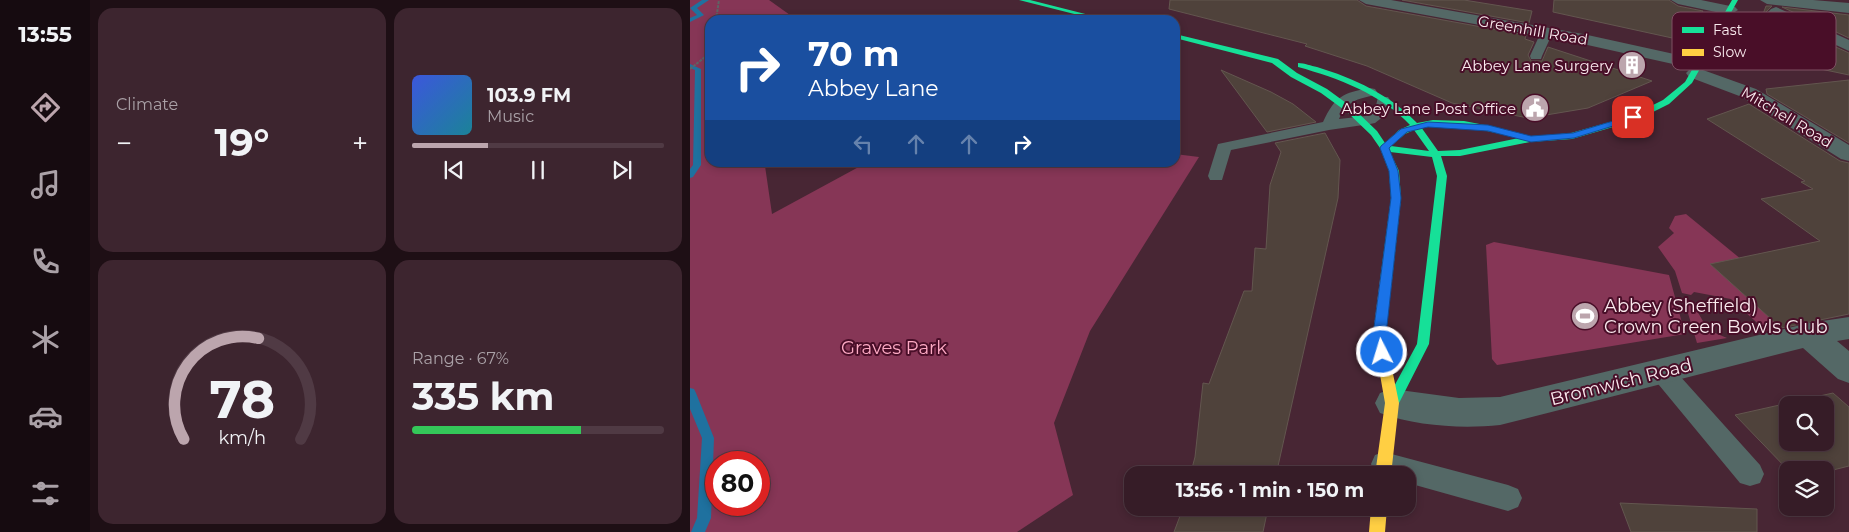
<!DOCTYPE html>
<meta charset="utf-8">
<style>
body{margin:0;font-family:Montserrat,sans-serif;background:#3d252f;color:#f1f3f6;height:100vh;display:flex;flex-direction:column;font-size:19px;white-space:nowrap}
*{box-sizing:border-box;margin:0}
p{font-size:16px;color:#aaa1a7}
.icon{flex:none;width:28px;height:28px;fill:none;stroke:currentColor;stroke-width:2;stroke-linecap:round;stroke-linejoin:round}
.map{position:relative;flex:1;overflow:hidden}
.panel{display:flex;flex-direction:column;gap:8px;padding:8px;background:#1e0f15;width:600px}
.panel>*{flex:none}
.hud{position:absolute;left:15px;top:15px;width:475px;height:152px;border-radius:15px;box-shadow:0 2px 8px #0003,0 0 0 1px #503a44;background:#1a4fa0;color:#fff;overflow:hidden}
.tools{position:absolute;left:1089px;top:396px;display:grid;gap:10px}
.tools a{display:grid;place-items:center;width:55px;height:55px;border-radius:10px;background:#361c27;box-shadow:0 2px 8px #0003,0 0 0 1px #503a44;font-size:25px}
.speed{position:absolute;left:15px;top:451px;display:flex;gap:10px;font-size:25px;font-weight:700;text-align:center}
.speed>*{display:grid;place-content:center;width:65px;height:65px;border-radius:50%;background:#361c27;box-shadow:0 2px 8px #0003,0 0 0 1px #503a44;line-height:1}
.speed .limit{border:8px solid #d22;background:#fff;color:#111}
.pin{position:absolute;display:grid;place-items:center;width:42px;height:42px;color:#fff;margin:-21px;border-radius:10px;box-shadow:0 2px 8px #0006}
.me{position:absolute;width:55px;margin:-28px;rotate:355deg;stroke-linejoin:round;filter:drop-shadow(0 0 4px #0008)}
.turn{display:flex;align-items:center;gap:18px;height:105px;padding:0 20px;font-size:22px}
.turn .icon{width:65px;height:65px;stroke-width:2.5}
.turn b{display:block;font-size:35px;line-height:42px}
.lanes{display:flex;align-items:center;height:48px;padding:0 20px;background:#0003;justify-content:center;gap:25px;direction:ltr}
.lanes .off{opacity:.35}
.big{font-size:38px;font-weight:700;line-height:1.1}
.panel .card{flex:1;display:flex;flex-direction:column;justify-content:center;gap:8px;min-width:0;padding:0 18px;border-radius:15px;background:#3d252f}
.panel .dial{align-items:center;gap:0}
.dial svg{height:130px;overflow:visible;fill:none;stroke:#503a44;stroke-width:7;stroke-linecap:round;text-anchor:middle}
.dial text{fill:#f1f3f6;stroke:none}
.song{display:flex;align-items:center;gap:15px}
.cover{width:60px;height:60px;border-radius:8px;background:linear-gradient(135deg,hsl(230 70% 55%),hsl(190 70% 35%))}
.played{height:5px;border-radius:2px;background:linear-gradient(90deg,#bca5ad 30%,#503a44 30%)}
.keys{display:flex;justify-content:space-around;direction:ltr}
.heat{display:flex;justify-content:space-between;align-items:center;font-size:28px;direction:ltr}
.charge{height:8px;border-radius:4px;background:linear-gradient(90deg,#34c759 67%,#503a44 0)}
.panel .tiles{flex:1;display:grid;gap:8px;grid-template-columns:repeat(2,1fr)}
.trip{position:absolute;left:434px;top:466px;width:292px;height:50px;border-radius:15px;background:#361c27;box-shadow:0 2px 8px #0003,0 0 0 1px #503a44;font-weight:700;line-height:50px;text-align:center}
main{display:flex;flex:1;min-height:0}
.tabs{display:flex;flex-direction:column;width:90px;justify-content:space-around;align-items:center;background:#160b10;color:#aaa1a7}
.tabs .icon{width:35px;height:35px}
.tabs .selected{color:#bca5ad}
.tabs b{font-size:22px;color:#f1f3f6}
.map>svg:first-child{display:block}
.green{fill:#863656;fill-rule:evenodd}
.lines{fill:none;stroke-linecap:round;stroke-linejoin:round}
.stream{fill:#1f719f;fill-rule:evenodd}
.building{fill:#4f423b;stroke:#63564f;fill-rule:evenodd}
.path{stroke:#5e6465;stroke-width:2;stroke-dasharray:3 1;stroke-linecap:butt}
.lane{fill:#546866;fill-rule:evenodd}
.street{fill:#546866;fill-rule:evenodd}
.fast{fill:#16e098;fill-rule:evenodd}
.slow{fill:#ffcf43;fill-rule:evenodd}
.route{fill:#1a73e8;stroke:#114b97}
.labels{text-anchor:middle;dominant-baseline:central;stroke-width:4;stroke-linejoin:round;paint-order:stroke}
.far-street-label{font-size:15px;fill:#faeaee;stroke:#490e28}
.far-poi-label{font-size:15px;fill:#faeaee;stroke:#490e28;text-anchor:end}
.poi-label{font-size:18px;fill:#faeaee;stroke:#490e28;text-anchor:start}
.park-label{font-size:18px;fill:#feabc5;stroke:#490e28}
.street-label{font-size:18px;fill:#faeaee;stroke:#490e28}
.key{fill:#490e28;stroke:#7e5063;stroke-width:1}
.key-label{font-size:14px;fill:#faeaee}
</style>
<main>
<nav class="tabs">
<b>13:55</b>
<svg class="icon selected" aria-label="directions" viewBox="0 0 24 24"><path d="M12 3l9 9-9 9-9-9zM9 14v-3h6M13 9l2 2-2 2"/></svg>
<svg class="icon" aria-label="music" viewBox="0 0 24 24"><path d="M9 18V5l10-2v13"/><circle cx="6" cy="18" r="3"/><circle cx="16" cy="16" r="3"/></svg>
<svg class="icon" aria-label="phone" viewBox="0 0 24 24"><path d="M5 4h4l2 5-3 2q2 4 5 5l2-3 5 2v4C11 20 4 13 5 4z"/></svg>
<svg class="icon" aria-label="climate" viewBox="0 0 24 24"><path d="M12 3v18M4 7l16 10M4 17L20 7"/></svg>
<svg class="icon" aria-label="car" viewBox="0 0 24 24"><path d="M5 17H2v-5l4-1 3-4h7l3 4 3 1v5h-3M9 17h6M6 11h13"/><circle cx="7" cy="17" r="2"/><circle cx="17" cy="17" r="2"/></svg>
<svg class="icon" aria-label="filters" viewBox="0 0 24 24"><path d="M4 7h16M4 17h16"/><circle cx="9" cy="7" r="2"/><circle cx="15" cy="17" r="2"/></svg>
</nav>
<section class="panel">
<div class="tiles">
<div class="card"><p>Climate</p>
<div class="heat"><a>−</a><b class="big">19°</b><a>+</a></div>
</div>
<div class="card">
<div class="song"><i class="cover"></i><div><b>103.9 FM</b><p>Music</p></div></div>
<div class="played"></div>
<div class="keys"><svg class="icon" aria-label="previous" viewBox="0 0 24 24"><path d="M18 5L8 12l10 7zM5 5v14"/></svg><svg class="icon" aria-label="pause" viewBox="0 0 24 24"><path d="M8 5v14M16 5v14"/></svg><svg class="icon" aria-label="next" viewBox="0 0 24 24"><path d="M6 5l10 7-10 7zM19 5v14"/></svg></div>
</div>
<div class="card dial"><svg viewBox="0 0 100 80">
<path d="M14 69A42 42 0 1 1 86 69"/>
<path d="M14 69A42 42 0 0 1 60 7" stroke="#bca5ad"/>
<text x="50" y="56" font-size="32" font-weight="700">78</text>
<text x="50" y="72" font-size="11">km/h</text>
</svg></div>
<div class="card"><p>Range · 67%</p><b class="big">335 km</b><div class="charge"></div></div>
</div>
</section>
<div class="map">
<svg width="1159" height="532" viewBox="0 0 1159 532">
<rect width="100%" height="100%" fill="#482634"/>
<path class="green" d="M0 0H79L107 20H20V162L78 163 75 166 82 214 176 163 485 162V154L509 157 400 331 364 423 383 495 327 532H0ZM26 462H69V505H26Z
M996 214 1074 278 1045 285 1092 329 1076 331 1041 299 1004 292 1001 295 992 293 985 271 968 247 984 233 979 228 985 216Z
M804 242 979 275 995 334 807 365 802 359 796 245Z
M994 300 1002 302 1018 330 1037 338 1007 343Z"/>
<g class="lines">
<path class="stream" d="M12 0H19L7 8 14 15 0 22V18L7 15 0 8Z
M0 64 11 69V165L3 177 0 178V169L3 165 5 70 0 68Z
M0 388 4 389 6 393 24 438 21 518 15 532H1L7 518 12 438 0 409Z"/>
</g>
<path class="building" d="M480 0H667L676 6 836 35 835 39 844 42 838 55 841 61H852L858 47 962 81 898 108 838 118 762 103 677 66 615 46 617 44 479 9Z
M712 0H774L842 11 839 23Z
M864 0H979L988 6 1013 11 996 41 863 12Z
M1076 6H1082L1076 12 1080 17 1159 53V75L1055 53 1063 41Z
M1092 7 1159 15V38Z
M531 70 581 92 603 104 626 122 577 132Z
M1159 80V143L1077 94 1076 89Z
M1059 104 1150 161 1159 163V314L1091 328 1020 264 1130 241 1071 199 1123 189 1111 182 1115 181 1017 119Z
M635 133 650 160 648 198 586 475H504L505 473 501 472 505 457 513 383 519 384 554 291H562L565 248 576 249 580 185 591 152 585 143Z
M1143 393 1159 407V466L1135 472V470H1098L1045 415ZM1098 405H1135V442H1098Z
M930 503 1067 509V532H941Z
M493 508H578L573 532H484Z"/>
<g class="lines">
<path class="path" d="M26 20 29 0
M0 69 20 53"/>
<path class="lane" d="M857 28 863 32 852 56 851 59H841L840 56 851 32Z
M680 88 685 89 687 92 685 95C667 99 657 101 649 119L676 116 685 110 688 97H698L700 100 699 112 685 123 680 124 639 130 541 150 532 180H520L518 176 528 144 633 122C645 96 653 93 680 88Z
M972 363 980 365 1070 465 1074 474 1070 483 1060 486 1050 483 964 379 960 372 964 365Z
M694 452 818 485 828 489 832 498 828 507 818 511 718 483V475H691L685 473 681 464 685 455Z"/>
<path class="street" d="M669 0H701L893 34 1016 61 1019 65 1013 70 1066 89 1159 145V161L1151 159 1052 97 999 77 996 73 1001 68 893 44 676 4Z
M981 0H1011L1045 7 1048 10 1040 15 988 4Z
M1070 0H1123L1159 3V13L1077 4Z
M1086 7 1159 40V51L1081 15 1078 12 1081 9Z
M1159 317V339L1147 341 1159 351V383L1148 379 1113 348 810 425C771 429 727 426 690 413L685 403 690 393 702 389 769 398 810 397 1119 323Z"/>
<path class="fast" d="M329 0H340L419 20H408Z
M1042 0H1048L1002 83 979 104 947 120 882 139 840 142 770 156H751L757 176 739 344 707 407 702 409 697 407 695 403 727 344 747 176 742 157 700 152 709 171 711 198 702 280 700 283H692L690 280 701 198 699 171 690 148 681 135 657 112 631 93 601 77 582 63 485 38V34L588 59 607 73 637 89 663 108 687 131 695 143 709 130 720 125C691 94 648 78 608 67V63C615 63 621 66 627 67 663 78 701 95 727 123L743 120 774 121 805 127 838 137 881 133 941 116 973 100 995 82ZM743 125 774 126 829 138 770 150 748 151 731 127ZM724 130 739 151 701 146 715 134Z"/>
<path class="slow" d="M696 276 702 280 695 335 709 403 701 475H685L695 403 683 335 690 280Z
M681 508H697L695 532H679Z"/>
</g>
<path class="route" d="M943 115 947 117 946 119 884 138 841 142 798 131 738 127 717 132 699 148 708 171 711 198 696 335 699 352 692 357 688 356 683 335 701 198 699 171 690 148 691 146 711 129 738 122 798 125 841 136 883 133Z"/>
<defs>
<symbol id="building-disc" viewBox="-11 -11 22 22"><circle r="9.5" fill="#bca5ad" stroke="#490e28"/><path d="M-4-6H4V6H1V3H-1V6H-4ZM-2.5-4.3h1.7v1.8h-1.7ZM.8-4.3h1.7v1.8H.8ZM-2.5-1h1.7V.8h-1.7ZM.8-1h1.7V.8H.8Z" fill="#fff"/></symbol>
<symbol id="civic-disc" viewBox="-11 -11 22 22"><circle r="9.5" fill="#bca5ad" stroke="#490e28"/><path d="M-.6-6.5H3V-4.5H.6V-3L4-1V1h2V6H-6V1h2V-1L-.6-3ZM-1.2 2.5V6h2.4V2.5Z" fill="#fff"/></symbol>
<symbol id="stadium-disc" viewBox="-11 -11 22 22"><circle r="9.5" fill="#bca5ad" stroke="#490e28"/><path d="M0-5a6.5 5 0 1 0 0 10a6.5 5 0 1 0 0-10ZM-3.5-1.8h7v3.6h-7Z" fill="#fff"/></symbol>
</defs>
<g fill-rule="evenodd">
<use href="#building-disc" x="926" y="49" width="32" height="32"/>
<use href="#civic-disc" x="829" y="92" width="32" height="32"/>
<use href="#stadium-disc" x="879" y="300" width="32" height="32"/>
</g>
<g class="labels">
<g class="far-street-label">
<text transform="translate(843 30) rotate(10)">Greenhill Road</text>
<text transform="translate(1097 117) rotate(31)">Mitchell Road</text>
</g>
<g class="far-poi-label">
<text x="923" y="65">Abbey Lane Surgery</text>
<text x="826" y="108">Abbey Lane Post Office</text>
</g>
<g class="poi-label">
<text x="914" y="306">Abbey (Sheffield)<tspan x="914" dy="21">Crown Green Bowls Club</tspan></text>
</g>
<g class="park-label">
<text x="204" y="348">Graves Park</text>
</g>
<g class="street-label">
<text transform="translate(931 382) rotate(-14)">Bromwich Road</text>
</g>
</g>
<rect x="982" y="12" width="164" height="58" rx="8" class="key"/>
<rect x="992" y="27" width="22" height="6" fill="#16e098"/>
<rect x="992" y="49" width="22" height="7" fill="#ffcf43"/>
<g class="key-label">
<text x="1023" y="35">Fast</text>
<text x="1023" y="57">Slow</text>
</g>
</svg>
<div class="tools">
<a><svg class="icon" aria-label="search" viewBox="0 0 24 24"><circle cx="10" cy="10" r="6"/><path d="M15 15l6 6"/></svg></a>
<a><svg class="icon" aria-label="layers" viewBox="0 0 24 24"><path d="M12 4l9 5-9 5-9-5zM3 14l9 5 9-5"/></svg></a>
</div>
<div class="speed"><div class="limit">80</div></div>
<div class="pin" style="left:943px;top:117px;background:#d93025"><svg class="icon" aria-label="arrive" viewBox="0 0 24 24"><path d="M6 21V4h12l-3 4 3 4H6"/></svg></div>
<svg class="me" style="left:692px;top:352px" viewBox="-20 -20 40 40"><circle r="17" fill="#1a73e8" stroke="#fff" stroke-width="3"/><path d="M0-11L8 9 0 5-8 9z" fill="#fff"/></svg>
<div class="trip">13:56 · 1 min · 150 m</div>
<div class="hud">
<div class="turn"><svg class="icon" aria-label="right" viewBox="0 0 24 24"><path d="M7 20v-9h11M14 6l5 5-5 5"/></svg><div><b>70 m</b>Abbey Lane</div></div>
<div class="lanes"><svg class="icon off" aria-label="left" viewBox="0 0 24 24"><path d="M17 20v-9H6M10 6l-5 5 5 5"/></svg><svg class="icon off" aria-label="ahead" viewBox="0 0 24 24"><path d="M12 20V5M6 11l6-6 6 6"/></svg><svg class="icon off" aria-label="ahead" viewBox="0 0 24 24"><path d="M12 20V5M6 11l6-6 6 6"/></svg><svg class="icon" aria-label="right" viewBox="0 0 24 24"><path d="M7 20v-9h11M14 6l5 5-5 5"/></svg></div>
</div>
</div>
</main>
